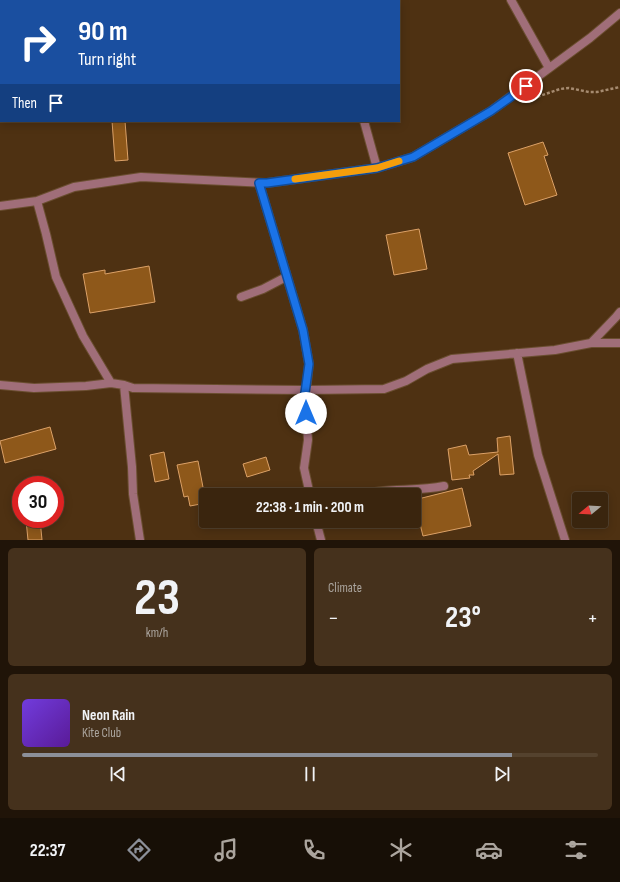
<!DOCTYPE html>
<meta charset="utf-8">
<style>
body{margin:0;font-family:"Sofia Sans Condensed",sans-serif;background:#45311c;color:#f1f3f6;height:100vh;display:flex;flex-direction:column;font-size:15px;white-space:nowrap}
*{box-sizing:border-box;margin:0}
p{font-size:13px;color:#aba59e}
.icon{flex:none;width:22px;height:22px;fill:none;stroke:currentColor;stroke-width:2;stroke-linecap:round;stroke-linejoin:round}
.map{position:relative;height:540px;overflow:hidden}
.panel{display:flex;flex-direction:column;gap:8px;padding:8px;background:#201408;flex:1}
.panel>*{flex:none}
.top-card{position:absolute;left:0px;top:0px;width:400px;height:122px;box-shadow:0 2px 10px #0003,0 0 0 1px #54422e;background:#1a4fa0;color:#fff;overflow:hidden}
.needle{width:26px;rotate:252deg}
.tools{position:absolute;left:572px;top:492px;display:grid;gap:8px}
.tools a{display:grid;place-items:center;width:36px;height:36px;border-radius:4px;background:#3a250e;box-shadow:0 2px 10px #0003,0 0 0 1px #54422e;font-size:20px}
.speed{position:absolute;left:12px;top:476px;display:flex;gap:8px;font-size:20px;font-weight:700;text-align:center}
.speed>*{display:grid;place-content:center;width:52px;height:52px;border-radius:50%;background:#3a250e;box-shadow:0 2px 10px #0003,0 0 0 1px #54422e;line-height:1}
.speed .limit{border:6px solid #d22;background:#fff;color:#111}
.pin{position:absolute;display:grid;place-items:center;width:34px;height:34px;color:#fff;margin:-17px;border:2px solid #fff;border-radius:50%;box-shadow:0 1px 4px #0007}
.me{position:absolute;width:44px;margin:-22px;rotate:0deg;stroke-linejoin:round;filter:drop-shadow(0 0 3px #0008)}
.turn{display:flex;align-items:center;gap:14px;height:84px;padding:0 12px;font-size:18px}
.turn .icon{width:52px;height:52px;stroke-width:2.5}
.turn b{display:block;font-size:28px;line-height:34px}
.then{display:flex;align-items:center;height:38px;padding:0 12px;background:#0003;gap:8px;font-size:15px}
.big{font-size:30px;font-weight:700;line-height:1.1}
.panel .tile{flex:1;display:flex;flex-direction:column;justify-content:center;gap:6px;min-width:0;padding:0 14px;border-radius:6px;background:#45311c}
.panel .dial{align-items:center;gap:0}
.dial b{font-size:52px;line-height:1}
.song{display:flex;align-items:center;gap:12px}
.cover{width:48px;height:48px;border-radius:6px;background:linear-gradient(135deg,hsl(260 70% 55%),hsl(270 70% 35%))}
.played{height:4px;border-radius:2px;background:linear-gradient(90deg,#8c9099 85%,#54422e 85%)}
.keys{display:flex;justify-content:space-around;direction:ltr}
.heat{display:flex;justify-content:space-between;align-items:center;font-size:22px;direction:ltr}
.panel .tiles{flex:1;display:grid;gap:8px;grid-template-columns:1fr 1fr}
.tile:last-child{grid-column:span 2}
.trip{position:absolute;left:199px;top:488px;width:222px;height:40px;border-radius:4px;background:#3a250e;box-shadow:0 2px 10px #0003,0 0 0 1px #54422e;font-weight:700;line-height:40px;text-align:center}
.menu{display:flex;height:64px;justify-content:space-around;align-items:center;background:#170f06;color:#aba59e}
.menu .icon{width:28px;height:28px}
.menu .selected{color:#8c9099}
.menu b{font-size:18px;color:#f1f3f6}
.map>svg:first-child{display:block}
.building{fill:#8e581a;stroke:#dca167}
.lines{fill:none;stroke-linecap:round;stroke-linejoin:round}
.minor-casing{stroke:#6a4e30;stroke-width:10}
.path{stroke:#a68b70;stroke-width:2.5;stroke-dasharray:3 2;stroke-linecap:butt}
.minor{stroke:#a06e79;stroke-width:8}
.route-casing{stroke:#114b97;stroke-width:10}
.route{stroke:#1a73e8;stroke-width:7}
.slow{stroke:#f59e0b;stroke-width:7}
</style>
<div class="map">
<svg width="620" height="540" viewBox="0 0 620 540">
<rect width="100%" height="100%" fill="#4e3112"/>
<path class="building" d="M112 121H125L128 160 115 161Z
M543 142 548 155 544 156 557 195 525 205 508 153Z
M419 229 427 269 394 275 386 235Z
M149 266 155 302 90 313 83 274 105 270V274Z
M50 427 56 449 5 463 0 441Z
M510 436 514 474 500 475 498 454 473 471 474 475H469L470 478 452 480 448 449 466 445 469 455 498 452 497 438Z
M164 452 169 479 155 482 150 455Z
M266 457 270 470 247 477 243 464Z
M198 461 206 503 190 506 188 496 184 497 177 465Z
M462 488 471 526 423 536 414 500Z
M40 519 42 540H28L26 520Z"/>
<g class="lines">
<defs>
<path id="minor" d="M0 0H1
M340 0 341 1
M511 0 549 68
M364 121 377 168
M259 183 303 330 309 364 305 400 308 440 304 468 310 495
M37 201 46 234 56 277 83 336 111 383 124 385 133 388 306 390 384 389 406 381 427 369 452 359 555 350 591 343H620
M0 206 37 201 74 187 141 177 267 183 377 168 413 157 491 111 590 38 620 13
M241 297 263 289 286 277
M591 343 616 317 620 312
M517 353 538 455 565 540
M0 385 34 388 86 386 111 383
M124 385 132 467 133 494 140 540
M358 495C386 487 416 492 444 486
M316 521 321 540"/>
</defs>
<use href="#minor" class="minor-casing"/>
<path class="path" d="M528 100 560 89 569 88 589 92H597L620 87"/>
<use href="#minor" class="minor"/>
</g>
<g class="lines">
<defs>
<path id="route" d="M306 413 304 400 309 364 303 330 259 183H267L377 168 413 157 491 111 526 86"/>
</defs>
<use href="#route" class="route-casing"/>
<use href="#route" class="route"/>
<path class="slow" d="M295 179 377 168 399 161"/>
</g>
</svg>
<div class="tools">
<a><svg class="needle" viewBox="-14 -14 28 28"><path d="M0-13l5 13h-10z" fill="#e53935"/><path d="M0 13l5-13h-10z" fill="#aba59e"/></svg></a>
</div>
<div class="speed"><div class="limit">30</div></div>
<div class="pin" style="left:526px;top:86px;background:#d93025"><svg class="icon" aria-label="arrive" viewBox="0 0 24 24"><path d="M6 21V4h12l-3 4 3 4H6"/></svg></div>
<svg class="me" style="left:306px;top:413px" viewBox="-20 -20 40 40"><circle r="19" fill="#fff"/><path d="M0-13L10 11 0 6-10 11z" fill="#1a73e8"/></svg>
<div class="trip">22:38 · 1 min · 200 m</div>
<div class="top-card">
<div class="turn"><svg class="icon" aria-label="right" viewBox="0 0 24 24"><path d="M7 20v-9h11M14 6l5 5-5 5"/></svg><div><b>90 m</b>Turn right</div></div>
<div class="then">Then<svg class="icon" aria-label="arrive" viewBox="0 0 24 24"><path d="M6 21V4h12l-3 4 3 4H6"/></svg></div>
</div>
</div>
<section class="panel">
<div class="tiles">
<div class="tile dial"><b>23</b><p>km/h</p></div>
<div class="tile"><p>Climate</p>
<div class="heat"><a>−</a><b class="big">23°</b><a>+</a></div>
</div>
<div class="tile">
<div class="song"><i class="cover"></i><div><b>Neon Rain</b><p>Kite Club</p></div></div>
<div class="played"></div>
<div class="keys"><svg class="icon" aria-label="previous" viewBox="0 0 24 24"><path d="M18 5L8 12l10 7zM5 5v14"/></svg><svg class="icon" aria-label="pause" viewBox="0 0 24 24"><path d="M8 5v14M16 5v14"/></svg><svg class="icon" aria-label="next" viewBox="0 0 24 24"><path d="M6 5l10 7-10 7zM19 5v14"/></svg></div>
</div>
</div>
</section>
<nav class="menu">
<b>22:37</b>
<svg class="icon selected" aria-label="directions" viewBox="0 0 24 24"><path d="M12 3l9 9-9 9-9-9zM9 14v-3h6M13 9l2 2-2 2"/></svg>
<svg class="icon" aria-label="music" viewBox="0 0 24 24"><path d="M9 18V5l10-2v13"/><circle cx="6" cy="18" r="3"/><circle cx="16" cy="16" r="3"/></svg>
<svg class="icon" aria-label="phone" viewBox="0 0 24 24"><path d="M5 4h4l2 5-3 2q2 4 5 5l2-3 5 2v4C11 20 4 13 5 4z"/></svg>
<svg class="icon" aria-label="climate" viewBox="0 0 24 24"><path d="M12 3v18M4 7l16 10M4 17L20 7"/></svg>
<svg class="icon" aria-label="car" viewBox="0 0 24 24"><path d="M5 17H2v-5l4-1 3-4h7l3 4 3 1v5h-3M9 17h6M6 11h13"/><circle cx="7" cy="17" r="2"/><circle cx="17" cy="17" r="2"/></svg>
<svg class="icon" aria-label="filters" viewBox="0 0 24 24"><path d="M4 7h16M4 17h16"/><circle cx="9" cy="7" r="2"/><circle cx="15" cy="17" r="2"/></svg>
</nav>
